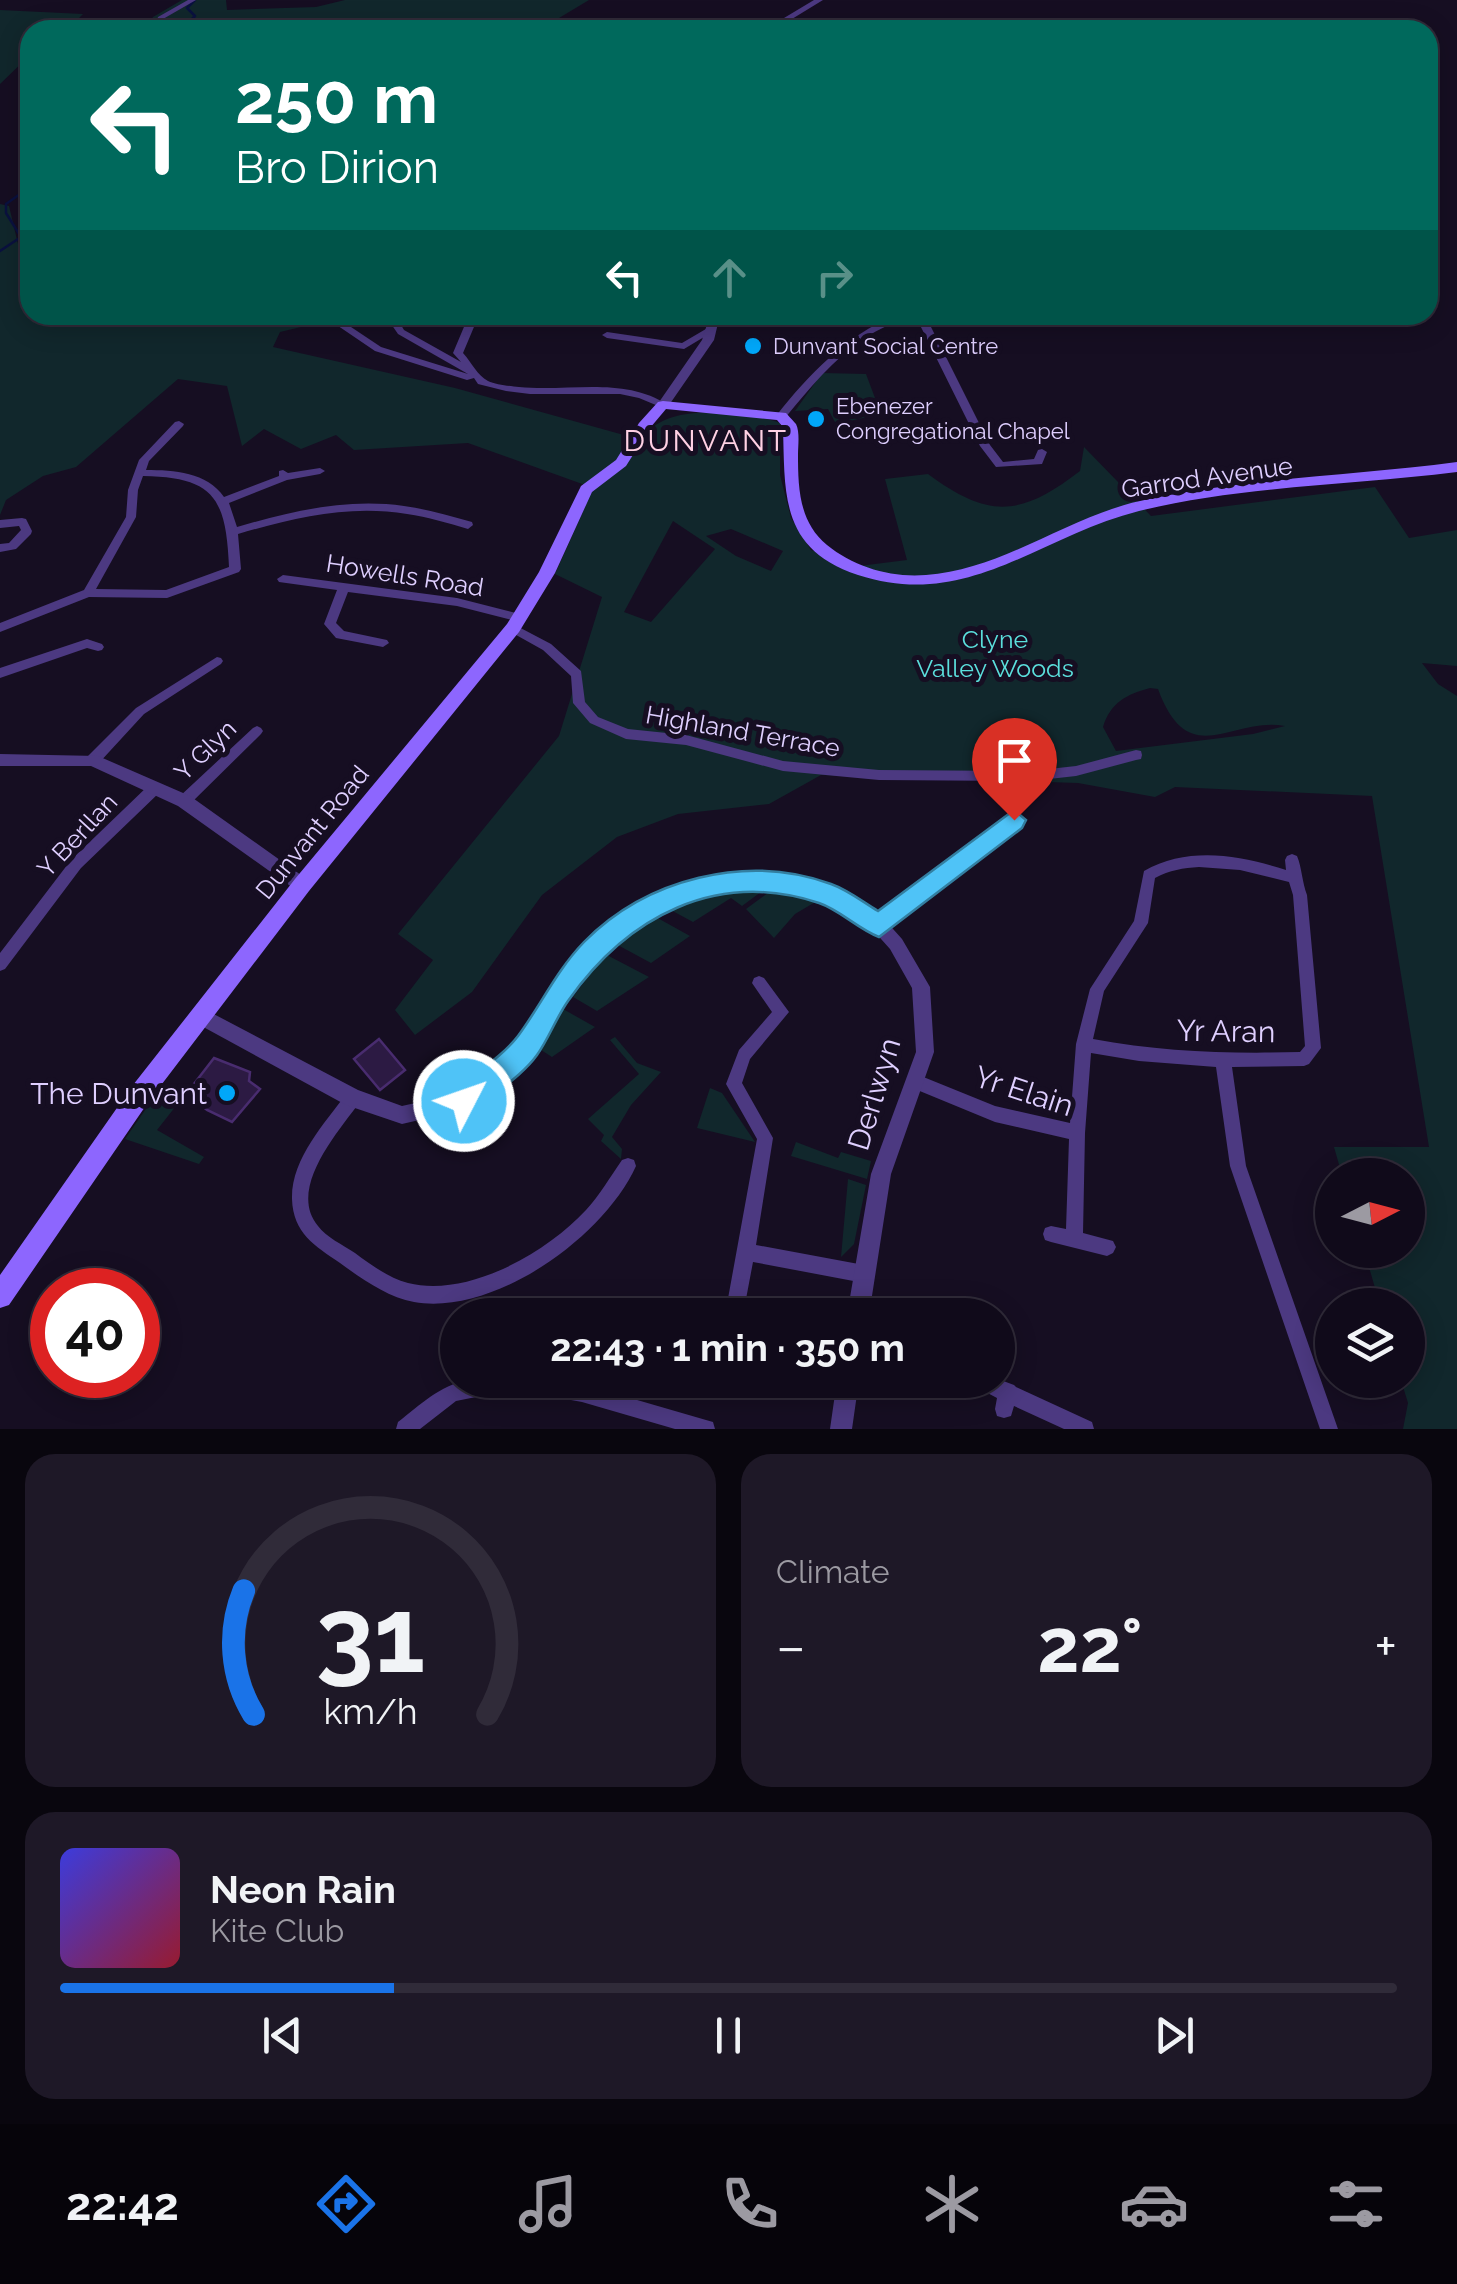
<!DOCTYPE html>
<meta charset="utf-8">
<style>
body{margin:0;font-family:Raleway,sans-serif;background:#1e1827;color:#f1f3f6;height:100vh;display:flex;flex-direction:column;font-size:38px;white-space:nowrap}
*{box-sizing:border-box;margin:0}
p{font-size:32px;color:#9c9aa2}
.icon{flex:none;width:55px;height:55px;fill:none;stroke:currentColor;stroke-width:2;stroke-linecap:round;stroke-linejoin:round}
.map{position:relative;height:1429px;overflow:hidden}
.sheet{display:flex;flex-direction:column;gap:25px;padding:25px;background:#09060e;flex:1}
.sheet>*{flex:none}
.top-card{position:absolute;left:20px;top:20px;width:1418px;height:305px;border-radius:30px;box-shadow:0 5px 25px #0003,0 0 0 2px #302b39;background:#00695c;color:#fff;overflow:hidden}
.needle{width:65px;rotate:84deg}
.tools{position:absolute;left:1315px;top:1158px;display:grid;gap:20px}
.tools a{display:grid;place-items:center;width:110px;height:110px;border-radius:50%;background:#100a1a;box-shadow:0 5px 25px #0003,0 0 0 2px #302b39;font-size:50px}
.speed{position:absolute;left:30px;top:1268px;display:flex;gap:20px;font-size:50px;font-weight:700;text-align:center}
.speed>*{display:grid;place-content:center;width:130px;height:130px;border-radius:50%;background:#100a1a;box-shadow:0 5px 25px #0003,0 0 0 2px #302b39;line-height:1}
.speed .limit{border:15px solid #d22;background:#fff;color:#111}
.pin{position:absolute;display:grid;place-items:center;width:85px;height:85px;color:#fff;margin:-102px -42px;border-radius:50% 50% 50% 0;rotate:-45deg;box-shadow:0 0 10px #0007}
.pin .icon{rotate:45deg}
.me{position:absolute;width:110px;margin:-55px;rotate:49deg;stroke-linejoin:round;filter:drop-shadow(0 0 8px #0008)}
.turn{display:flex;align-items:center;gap:35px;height:210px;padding:0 50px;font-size:45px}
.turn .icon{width:130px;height:130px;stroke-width:2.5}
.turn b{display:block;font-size:70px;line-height:85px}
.lanes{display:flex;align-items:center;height:95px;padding:0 50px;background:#0003;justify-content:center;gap:50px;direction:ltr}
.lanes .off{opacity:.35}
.big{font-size:75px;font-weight:700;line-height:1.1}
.sheet .widget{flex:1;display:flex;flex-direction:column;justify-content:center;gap:15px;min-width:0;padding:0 35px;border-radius:30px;background:#1e1827}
.sheet .dial{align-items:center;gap:0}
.dial svg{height:260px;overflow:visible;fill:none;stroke:#302b39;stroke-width:7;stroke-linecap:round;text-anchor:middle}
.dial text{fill:#f1f3f6;stroke:none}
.song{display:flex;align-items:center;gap:30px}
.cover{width:120px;height:120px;border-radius:15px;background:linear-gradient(135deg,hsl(240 70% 55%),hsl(350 70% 35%))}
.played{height:10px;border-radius:5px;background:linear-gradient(90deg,#1a73e8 25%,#302b39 25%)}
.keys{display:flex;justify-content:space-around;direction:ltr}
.heat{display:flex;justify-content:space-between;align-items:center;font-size:55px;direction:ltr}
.sheet .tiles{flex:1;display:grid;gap:25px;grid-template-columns:1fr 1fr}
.widget:last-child{grid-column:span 2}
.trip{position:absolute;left:440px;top:1298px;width:575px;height:100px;border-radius:50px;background:#100a1a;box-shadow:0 5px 25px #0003,0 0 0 2px #302b39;font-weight:700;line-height:100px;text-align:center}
.tab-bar{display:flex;height:160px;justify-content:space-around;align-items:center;background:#06040a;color:#9c9aa2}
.tab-bar .icon{width:70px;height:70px}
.tab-bar .active{color:#1a73e8}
.tab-bar b{font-size:45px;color:#f1f3f6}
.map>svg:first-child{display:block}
.green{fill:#11272c;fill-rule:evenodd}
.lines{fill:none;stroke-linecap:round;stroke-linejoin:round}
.stream{stroke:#0a113f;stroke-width:2.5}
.building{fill:#2c1a43;stroke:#492c6f;stroke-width:2.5}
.minor{fill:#4c3981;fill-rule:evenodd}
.tertiary{fill:#4c3981;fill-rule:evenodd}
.secondary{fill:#8d66fe;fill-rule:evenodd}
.route{fill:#4fc3f7;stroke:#337fa1;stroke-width:2.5}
.poi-dot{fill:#01a7f9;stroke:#160e22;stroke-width:4}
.labels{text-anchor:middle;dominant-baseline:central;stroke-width:10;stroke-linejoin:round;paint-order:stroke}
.far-poi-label{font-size:22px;fill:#dfcfff;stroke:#160e22;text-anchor:start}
.street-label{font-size:25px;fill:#dfcfff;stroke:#160e22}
.park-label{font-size:25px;fill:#5bdfdc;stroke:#160e22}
.quarter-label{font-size:30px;letter-spacing:2.5px;fill:#ffd1e4;stroke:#160e22}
.near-street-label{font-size:30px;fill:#dfcfff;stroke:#160e22}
.near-poi-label{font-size:30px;fill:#dfcfff;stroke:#160e22;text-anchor:end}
</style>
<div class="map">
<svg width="1457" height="1429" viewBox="0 0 1457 1429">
<rect width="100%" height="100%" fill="#160e22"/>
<path class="green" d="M182 0H226L227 10 316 7 345 0H589L539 30H145L153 17Z
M0 10 83 14 73 24 86 29 30 30V55L0 84Z
M0 204 9 206 18 244 30 247V315H323L322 322 280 332 273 347 455 388 631 437 646 436C664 402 748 411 780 423V475L791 518 811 550 859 566 907 560 885 479 928 474C989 519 1020 517 1080 471L1084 447 1151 516 1375 487 1409 538 1457 530V666L1422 663 1438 684 1457 696V1429H1403L1408 1403 1401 1380H1408V1305H1380L1364 1250H1408V1175H1342L1334 1147H1429L1372 796 1175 787 1155 797 1078 783 821 775 769 804 678 814 617 837 542 895 472 992 415 1035 395 1010 433 960 398 934 559 736 602 597 555 574 586 505 585 485 468 443 354 450 336 435 301 449 264 429 242 446 227 386 178 379 76 467 43 476 6 500 0 515ZM673 521 715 549 651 622 624 612ZM731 529 783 551 771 571 736 556 706 536ZM1150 688 1158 689C1189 773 1231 716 1285 726L1253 734 1116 751 1103 727C1110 703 1127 694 1150 688Z
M822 373 866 374 881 414 836 424 828 409 795 411Z
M765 889 742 906 731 898 693 922 667 908 713 891Z
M772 890 817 901 795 914 774 938 746 909Z
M654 916 690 936 651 963 614 943Z
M605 954 649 977 597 1011 573 997Z
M563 1009 595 1027 552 1057 538 1048Z
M615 1037 637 1063 661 1072 631 1105 612 1137 622 1149 621 1159 601 1141 604 1135 588 1119 639 1074 610 1040Z
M710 1088 722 1093 755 1142 697 1128Z
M183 1097 157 1130 204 1157 199 1164 125 1139 152 1100Z
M796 1142 838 1158 841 1152 871 1161 867 1179 791 1156Z
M848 1179 866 1185 854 1244 841 1257Z"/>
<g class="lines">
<path class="stream" d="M181 30 195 16 187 8 195 0
M0 251 21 237 6 213V204L30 187"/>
</g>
<path class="building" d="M379 1039 405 1070 380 1090 354 1059Z
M214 1058 250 1072 249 1081 260 1089 232 1122 207 1110 200 1104 205 1097 190 1089Z"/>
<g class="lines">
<path class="minor" d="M188 0H196L163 19 159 30H153L158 17Z
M704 28H762L765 30H701Z
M818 28H929L932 30H815Z
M322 315H333L381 347 468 374 398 334 385 315H395L404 330 461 362 453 353 469 315H479L463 353C472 363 477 375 488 381 496 385 510 386 519 387 569 392 624 376 668 405L663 408 639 398 620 394H530L506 391 478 384 474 378 467 380 375 351Z
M895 315H908C894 323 878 329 865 338 833 359 809 389 785 418H777L776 416C810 373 845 337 895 315Z
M915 315H925L990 445 1003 462 1034 459 1038 450 1042 449 1047 452 1042 464 996 467 980 446Z
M711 326 714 327V331L684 349 607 338 602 335 607 332 682 343Z
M179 421 184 424 183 426 149 461 146 470C174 470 207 472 224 497L279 476V471L283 470 288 473 320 468 325 471 320 474 287 480 229 503 237 527C292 511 347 498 404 506 427 509 450 516 472 522L473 525 468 529C448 523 428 517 407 514 349 504 293 518 238 534L241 569 239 572 167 598 89 597 0 632V623L84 590 126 517 128 490 139 460 175 422ZM143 476C215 477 226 499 229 567L166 590 96 589 136 517 138 490Z
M22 518 26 519 32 531 31 534 16 549 0 552V544L9 543 21 530 19 526 0 528V520Z
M283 575 457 598 520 614 526 618 520 622 457 606 348 592 336 623 344 631 387 640 389 643 383 647 336 638 324 624 337 590 279 582 277 579Z
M513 624 551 644 581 671 585 702 598 717 628 729 686 735 783 761 879 770 1031 771 1076 766 1136 750 1141 751 1142 755 1141 759 1136 760 1076 776 1031 781 879 780 783 771 686 745 626 739 590 723 573 703 571 676 543 650 509 631 507 628Z
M87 639 102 644 104 647 102 650 98 651 87 648 0 678V668Z
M217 657 221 658 223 661 221 664 144 714 98 764H88L87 760 88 756 136 708Z
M257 726 261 728 263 731 261 734 189 805 184 806 179 805 177 801 179 797 253 728Z
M155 783 160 784 162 788 160 792 81 868 5 969 0 971V953L71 860 150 784Z
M1014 815 1019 817 1021 821 1019 825 884 929 879 931 874 929 872 925 874 921Z
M1292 854 1297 856C1302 868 1302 882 1307 895L1321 1048 1309 1064 1304 1066 1232 1067 1246 1166 1338 1429H1320L1230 1166 1216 1067 1139 1061 1091 1053 1085 1133 1083 1233 1113 1241 1116 1247 1113 1253 1107 1256 1051 1242 1045 1240 1043 1234 1045 1228 1051 1226 1066 1229 1069 1139 995 1122 910 1087 908 1082 910 1077 916 1074 995 1106 1070 1123 1076 1044 1090 989 1134 921 1144 871C1188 846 1240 855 1286 870L1285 860 1287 856ZM1199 867 1240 870 1289 882 1293 895 1305 1046 1300 1052C1231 1054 1162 1052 1093 1039L1104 991 1148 923 1155 878C1170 870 1183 868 1199 867Z
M759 976 764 978 789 1012 750 1059 742 1083 773 1138 756 1245 864 1265 870 1268 873 1274 870 1280 864 1283 753 1262 743 1315H725L757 1139 726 1084 739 1050 772 1012 752 983 754 978Z
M353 1090 359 1093 361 1098 359 1103C338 1132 287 1189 318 1226 326 1237 343 1245 355 1253 371 1265 389 1278 408 1283 468 1298 546 1253 586 1210 600 1195 610 1177 622 1160L628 1158 634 1160 636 1166C604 1237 494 1316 414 1302 387 1297 362 1279 340 1263 315 1246 293 1233 292 1199 291 1159 325 1123 347 1093Z
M998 1379 1014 1385 1016 1387 1092 1422 1094 1429H1064L1014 1406 1011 1416 1004 1418 997 1416 995 1409 997 1398 980 1389 977 1383 978 1380Z
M468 1380H561L582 1384 706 1420 713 1422 715 1429H675L582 1402 549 1396 517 1393 486 1395 456 1401 420 1429H396L398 1422C421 1404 439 1386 468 1380Z"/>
<path class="tertiary" d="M814 0H823L774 30H764Z
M710 315H720L714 340 667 408H659L657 405 702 340Z
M0 754 98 756 190 796 308 880 310 885 308 890 302 892 296 890 178 806 91 766H0Z
M759 874 833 888 885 920 902 939 930 987 934 1052 891 1174 869 1315H847L871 1174 916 1052 912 988 890 949 873 930 823 900 759 888 690 896 638 921 599 957 564 999 533 1053 471 1108 402 1124 346 1105 196 1023 193 1017 196 1011 202 1009 208 1011 358 1090 402 1106 459 1093 519 1041 552 987 587 945 626 911 688 882Z
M837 1380H859L852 1429H830Z"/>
<path class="secondary" d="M663 401 786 413C787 414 795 423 796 424 800 432 798 446 798 454 798 488 799 522 827 545 854 567 891 578 926 575 1002 570 1067 517 1140 501 1244 478 1352 476 1457 462V472C1353 485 1241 486 1139 511 1039 536 968 611 858 575 780 549 785 495 783 427L777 420 666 409 650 428 626 466 592 492 555 573 519 632 309 891 149 1101 9 1305 0 1308V1275L133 1085 295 879 507 624 539 572 581 486 616 460 639 423 658 402Z"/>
</g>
<path class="route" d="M1014 810 1026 820 1022 828 879 937C858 929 840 910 819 903 716 869 627 917 568 1001 556 1018 549 1038 537 1055 522 1076 494 1093 474 1111L464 1115 454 1111 450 1101 454 1091C474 1074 502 1057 518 1036 541 1005 556 971 584 942 646 879 746 853 831 884 848 890 863 902 878 911Z"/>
<g class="poi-dot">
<circle cx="753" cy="346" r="10"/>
<circle cx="816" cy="419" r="10"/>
<circle cx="227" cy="1093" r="10"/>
</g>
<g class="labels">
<g class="far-poi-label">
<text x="773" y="346">Dunvant Social Centre</text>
<text x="836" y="406">Ebenezer<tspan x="836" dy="25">Congregational Chapel</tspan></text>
</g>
<g class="street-label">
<text transform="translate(1207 477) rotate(-8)">Garrod Avenue</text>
<text transform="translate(405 575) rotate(9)">Howells Road</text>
<text transform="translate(743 731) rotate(10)">Highland Terrace</text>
<text transform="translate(205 750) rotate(-44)">Y Glyn</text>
<text transform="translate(312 832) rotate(-51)">Dunvant Road</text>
<text transform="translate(77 835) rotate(-47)">Y Berllan</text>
</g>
<g class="park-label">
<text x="995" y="639">Clyne<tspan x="995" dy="29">Valley Woods</tspan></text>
</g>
<g class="quarter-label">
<text x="706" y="440">DUNVANT</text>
</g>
<g class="near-street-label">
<text transform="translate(1226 1031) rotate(1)">Yr Aran</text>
<text transform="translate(1024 1091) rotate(18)">Yr Elain</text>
<text transform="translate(874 1094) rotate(-73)">Derlwyn</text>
</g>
<g class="near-poi-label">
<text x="207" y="1093">The Dunvant</text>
</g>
</g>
</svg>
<div class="tools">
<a><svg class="needle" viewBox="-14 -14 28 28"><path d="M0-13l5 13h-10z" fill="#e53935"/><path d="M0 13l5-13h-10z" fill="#9c9aa2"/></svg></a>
<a><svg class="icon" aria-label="layers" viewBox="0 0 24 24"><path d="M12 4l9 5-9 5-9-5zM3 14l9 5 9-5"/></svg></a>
</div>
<div class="speed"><div class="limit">40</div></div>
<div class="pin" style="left:1014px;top:820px;background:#d93025"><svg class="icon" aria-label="arrive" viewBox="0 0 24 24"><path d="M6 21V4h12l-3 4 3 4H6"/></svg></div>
<svg class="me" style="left:464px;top:1101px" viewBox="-20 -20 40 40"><circle r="17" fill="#4fc3f7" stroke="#fff" stroke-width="3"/><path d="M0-11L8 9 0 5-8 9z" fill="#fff"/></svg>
<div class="trip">22:43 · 1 min · 350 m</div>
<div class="top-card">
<div class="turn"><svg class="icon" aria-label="left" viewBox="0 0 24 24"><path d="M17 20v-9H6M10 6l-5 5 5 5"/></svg><div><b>250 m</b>Bro Dirion</div></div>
<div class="lanes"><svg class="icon" aria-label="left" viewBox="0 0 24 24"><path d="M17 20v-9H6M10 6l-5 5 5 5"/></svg><svg class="icon off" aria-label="ahead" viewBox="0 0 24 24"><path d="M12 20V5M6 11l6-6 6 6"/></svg><svg class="icon off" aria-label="right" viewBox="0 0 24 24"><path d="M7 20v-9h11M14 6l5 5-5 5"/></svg></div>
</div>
</div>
<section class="sheet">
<div class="tiles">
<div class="widget dial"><svg viewBox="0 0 100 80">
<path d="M14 69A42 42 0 1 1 86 69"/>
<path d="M14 69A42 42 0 0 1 11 31" stroke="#1a73e8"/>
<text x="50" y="56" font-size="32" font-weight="700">31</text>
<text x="50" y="72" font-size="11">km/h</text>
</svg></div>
<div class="widget"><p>Climate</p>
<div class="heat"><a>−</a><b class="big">22°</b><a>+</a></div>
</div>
<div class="widget">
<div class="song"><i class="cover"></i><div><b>Neon Rain</b><p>Kite Club</p></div></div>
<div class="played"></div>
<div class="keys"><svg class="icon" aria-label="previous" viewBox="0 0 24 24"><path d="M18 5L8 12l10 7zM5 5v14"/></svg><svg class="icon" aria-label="pause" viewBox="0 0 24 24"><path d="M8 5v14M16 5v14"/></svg><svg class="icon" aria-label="next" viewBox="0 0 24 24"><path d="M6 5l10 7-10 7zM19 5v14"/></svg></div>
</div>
</div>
</section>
<nav class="tab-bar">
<b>22:42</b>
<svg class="icon active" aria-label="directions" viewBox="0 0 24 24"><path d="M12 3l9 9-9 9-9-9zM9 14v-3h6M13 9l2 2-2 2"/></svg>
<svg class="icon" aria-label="music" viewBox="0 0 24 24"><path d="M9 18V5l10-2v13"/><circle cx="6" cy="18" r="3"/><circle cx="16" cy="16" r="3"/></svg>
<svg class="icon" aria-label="phone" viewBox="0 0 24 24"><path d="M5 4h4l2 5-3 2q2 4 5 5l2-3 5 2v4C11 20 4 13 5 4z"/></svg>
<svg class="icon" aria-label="climate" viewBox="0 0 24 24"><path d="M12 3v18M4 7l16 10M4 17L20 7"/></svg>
<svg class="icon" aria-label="car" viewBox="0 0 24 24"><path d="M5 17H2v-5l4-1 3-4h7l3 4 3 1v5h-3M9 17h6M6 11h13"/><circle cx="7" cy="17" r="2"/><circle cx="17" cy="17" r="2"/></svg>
<svg class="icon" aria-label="filters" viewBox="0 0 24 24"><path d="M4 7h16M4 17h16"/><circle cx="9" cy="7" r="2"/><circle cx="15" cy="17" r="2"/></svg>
</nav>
